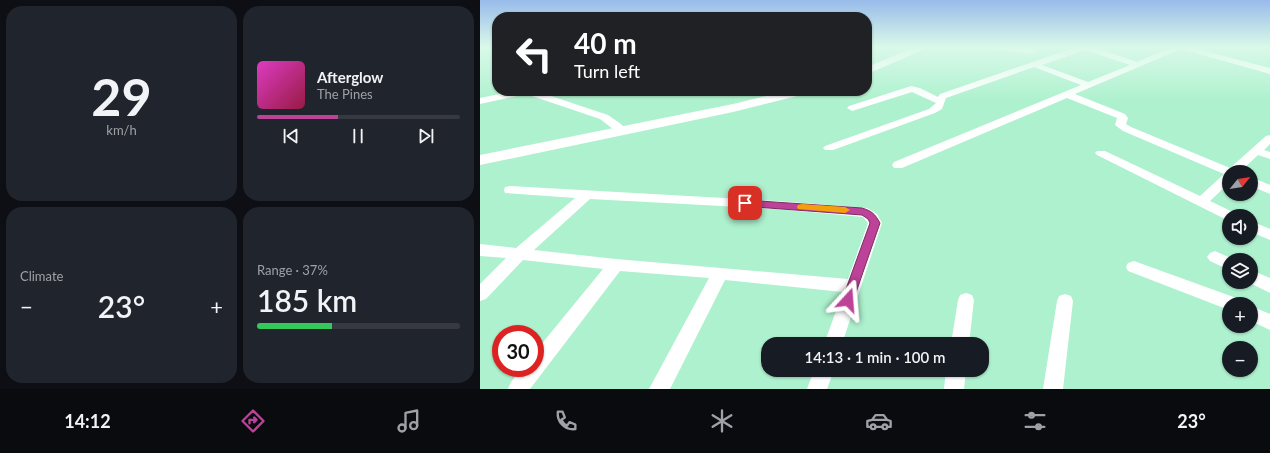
<!DOCTYPE html>
<meta charset="utf-8">
<style>
body{margin:0;font-family:Lato,sans-serif;background:#20242c;color:#f1f3f6;height:100vh;display:flex;flex-direction:column;font-size:15px;white-space:nowrap}
*{box-sizing:border-box;margin:0}
p{font-size:13px;color:#9ea1a6}
.icon{flex:none;width:22px;height:22px;fill:none;stroke:currentColor;stroke-width:2;stroke-linecap:round;stroke-linejoin:round}
.map{position:relative;flex:1;overflow:hidden}
.details{display:flex;flex-direction:column;gap:6px;padding:6px;background:#0d0f14;width:480px}
.details>*{flex:none}
.guide{position:absolute;left:12px;top:12px;width:380px;height:84px;border-radius:16px;box-shadow:0 1px 3px #0004;background:#202124;color:#fff;overflow:hidden}
.needle{width:26px;rotate:60deg}
.buttons{position:absolute;left:742px;top:165px;display:grid;gap:8px}
.buttons a{display:grid;place-items:center;width:36px;height:36px;border-radius:50%;background:#171b24;box-shadow:0 1px 3px #0004;font-size:20px}
.speed{position:absolute;left:12px;top:325px;display:flex;gap:8px;font-size:20px;font-weight:700;text-align:center}
.speed>*{display:grid;place-content:center;width:52px;height:52px;border-radius:50%;background:#171b24;box-shadow:0 1px 3px #0004;line-height:1}
.speed .limit{border:6px solid #d22;background:#fff;color:#111}
.pin{position:absolute;display:grid;place-items:center;width:34px;height:34px;color:#fff;margin:-17px;border-radius:8px;box-shadow:0 2px 6px #0006}
.me{position:absolute;width:44px;margin:-22px;rotate:19deg;stroke-linejoin:round;filter:drop-shadow(0 0 3px #0008)}
.turn{display:flex;align-items:center;gap:14px;height:84px;padding:0 16px;font-size:18px}
.turn .icon{width:52px;height:52px;stroke-width:2.5}
.turn b{display:block;font-size:28px;line-height:34px}
.big{font-size:30px;font-weight:600;line-height:1.1}
.details .card{flex:1;display:flex;flex-direction:column;justify-content:center;gap:6px;min-width:0;padding:0 14px;border-radius:16px;background:#20242c}
.details .dial{align-items:center;gap:0}
.dial b{font-size:52px;line-height:1}
.song{display:flex;align-items:center;gap:12px}
.cover{width:48px;height:48px;border-radius:6px;background:linear-gradient(135deg,hsl(310 70% 55%),hsl(340 70% 35%))}
.played{height:4px;border-radius:2px;background:linear-gradient(90deg,#bc4398 40%,#363941 40%)}
.keys{display:flex;justify-content:space-around;direction:ltr}
.heat{display:flex;justify-content:space-between;align-items:center;font-size:22px;direction:ltr}
.charge{height:6px;border-radius:3px;background:linear-gradient(90deg,#34c759 37%,#363941 0)}
.details .tiles{flex:1;display:grid;gap:6px;grid-template-columns:repeat(2,1fr)}
.trip{position:absolute;left:281px;top:337px;width:228px;height:40px;border-radius:16px;background:#171b24;box-shadow:0 1px 3px #0004;font-weight:600;line-height:40px;text-align:center}
.dock{display:flex;height:64px;justify-content:space-around;align-items:center;background:#090b0e;color:#9ea1a6}
.dock .icon{width:28px;height:28px}
.dock .active{color:#bc4398}
.dock b{font-size:18px;color:#f1f3f6}
main{display:flex;flex:1;min-height:0}
.map>svg:first-child{display:block}
.lines{fill:none;stroke-linecap:round;stroke-linejoin:round}
.street{fill:#fff;fill-rule:evenodd}
.secondary{fill:#fff;fill-rule:evenodd}
.route{fill:#bc4398;stroke:#7a2c63}
.slow{fill:#f59e0b}
</style>
<main>
<section class="details">
<div class="tiles">
<div class="card dial"><b>29</b><p>km/h</p></div>
<div class="card">
<div class="song"><i class="cover"></i><div><b>Afterglow</b><p>The Pines</p></div></div>
<div class="played"></div>
<div class="keys"><svg class="icon" aria-label="previous" viewBox="0 0 24 24"><path d="M18 5L8 12l10 7zM5 5v14"/></svg><svg class="icon" aria-label="pause" viewBox="0 0 24 24"><path d="M8 5v14M16 5v14"/></svg><svg class="icon" aria-label="next" viewBox="0 0 24 24"><path d="M6 5l10 7-10 7zM19 5v14"/></svg></div>
</div>
<div class="card"><p>Climate</p>
<div class="heat"><a>−</a><b class="big">23°</b><a>+</a></div>
</div>
<div class="card"><p>Range · 37%</p><b class="big">185 km</b><div class="charge"></div></div>
</div>
</section>
<div class="map">
<svg width="790" height="389" viewBox="0 0 790 389">
<rect width="100%" height="100%" fill="#adf1ce"/>
<g class="lines">
<path class="street" d="M510 47C521 47 549 45 557 52L553 54 513 49Z
M596 47H614L657 62 692 47H710L790 68V74L701 49 595 94 645 114 648 118 646 124 651 127 750 168 786 136 790 135V144L784 150 790 152V159L778 155 760 172H749V183L730 201 755 213 757 216H749V220L745 219 617 155 615 153 617 151H625L720 196 744 174 643 131 635 125 637 118 587 98 422 168H414L412 165 414 162 601 85 554 67 466 98 462 109 455 113 353 150H345L343 148 345 146 449 109 456 103 432 92 372 111 367 108 369 106 431 86 440 88 458 97 460 94ZM605 50 650 65 608 82 562 65Z
M33 91H56L128 115 141 124 147 131 146 133H138L120 119 46 94 0 104V98Z
M771 177 790 185V194L771 186Z
M30 186 297 201 387 208 397 214 402 223 362 344H344L363 292 245 280 190 389H169L229 278 140 271 50 389H28L31 382 42 368H55V352L123 269 43 260 6 299 0 301V284L26 258 0 256V244L36 248 95 198 25 193 24 190 25 187ZM110 199 297 209 383 217 388 223 368 279 136 259 54 250Z
M771 221 790 229V240L771 232Z
M735 251 755 260H749V270L730 261 727 257 730 253Z
M654 261 759 299 762 304H749V310L648 271 646 267 648 263Z
M771 270 790 278V293L768 282H771Z
M486 293 492 295 494 300 489 344H471L478 300 480 295Z
M585 294 591 296 593 301 583 389H563L577 301 579 296Z
M771 306 790 314V330L771 321Z
M334 370H354L347 389H327Z
M466 370H486L484 389H464Z"/>
<path class="secondary" d="M435 47H450L387 74V67Z
M306 91H327L325 94 253 112 0 165V155L253 104Z"/>
</g>
<linearGradient id="sky" x2="0" y2="1"><stop stop-color="#98bbea"/><stop offset="0.46" stop-color="#daf9e9"/><stop offset="1" stop-color="#daf9e9" stop-opacity="0"/></linearGradient>
<rect width="790" height="102" fill="url(#sky)"/>
<path class="route" d="M265 200 382 208C392 211 395 214 400 223L372 304 368 305 363 304 362 300 390 223 388 219 382 215 262 206 261 203 262 201Z"/>
<path class="slow" d="M322 204 365 207 370 210 365 213 318 209 317 207 318 205Z"/>
</svg>
<div class="buttons">
<a><svg class="needle" viewBox="-14 -14 28 28"><path d="M0-13l5 13h-10z" fill="#e53935"/><path d="M0 13l5-13h-10z" fill="#9ea1a6"/></svg></a>
<a><svg class="icon" aria-label="sound" viewBox="0 0 24 24"><path d="M4 9h4l5-4v14l-5-4H4zM17 9q2 3 0 6"/></svg></a>
<a><svg class="icon" aria-label="layers" viewBox="0 0 24 24"><path d="M12 4l9 5-9 5-9-5zM3 14l9 5 9-5"/></svg></a>
<a>+</a>
<a>−</a>
</div>
<div class="speed"><div class="limit">30</div></div>
<div class="pin" style="left:265px;top:203px;background:#d93025"><svg class="icon" aria-label="arrive" viewBox="0 0 24 24"><path d="M6 21V4h12l-3 4 3 4H6"/></svg></div>
<svg class="me" style="left:368px;top:300px" viewBox="-20 -20 40 40"><path d="M0-17L14 15 0 8-14 15z" fill="#bc4398" stroke="#fff" stroke-width="4"/></svg>
<div class="trip">14:13 · 1 min · 100 m</div>
<div class="guide">
<div class="turn"><svg class="icon" aria-label="left" viewBox="0 0 24 24"><path d="M17 20v-9H6M10 6l-5 5 5 5"/></svg><div><b>40 m</b>Turn left</div></div>
</div>
</div>
</main>
<nav class="dock">
<b>14:12</b>
<svg class="icon active" aria-label="directions" viewBox="0 0 24 24"><path d="M12 3l9 9-9 9-9-9zM9 14v-3h6M13 9l2 2-2 2"/></svg>
<svg class="icon" aria-label="music" viewBox="0 0 24 24"><path d="M9 18V5l10-2v13"/><circle cx="6" cy="18" r="3"/><circle cx="16" cy="16" r="3"/></svg>
<svg class="icon" aria-label="phone" viewBox="0 0 24 24"><path d="M5 4h4l2 5-3 2q2 4 5 5l2-3 5 2v4C11 20 4 13 5 4z"/></svg>
<svg class="icon" aria-label="climate" viewBox="0 0 24 24"><path d="M12 3v18M4 7l16 10M4 17L20 7"/></svg>
<svg class="icon" aria-label="car" viewBox="0 0 24 24"><path d="M5 17H2v-5l4-1 3-4h7l3 4 3 1v5h-3M9 17h6M6 11h13"/><circle cx="7" cy="17" r="2"/><circle cx="17" cy="17" r="2"/></svg>
<svg class="icon" aria-label="filters" viewBox="0 0 24 24"><path d="M4 7h16M4 17h16"/><circle cx="9" cy="7" r="2"/><circle cx="15" cy="17" r="2"/></svg>
<b>23°</b>
</nav>
